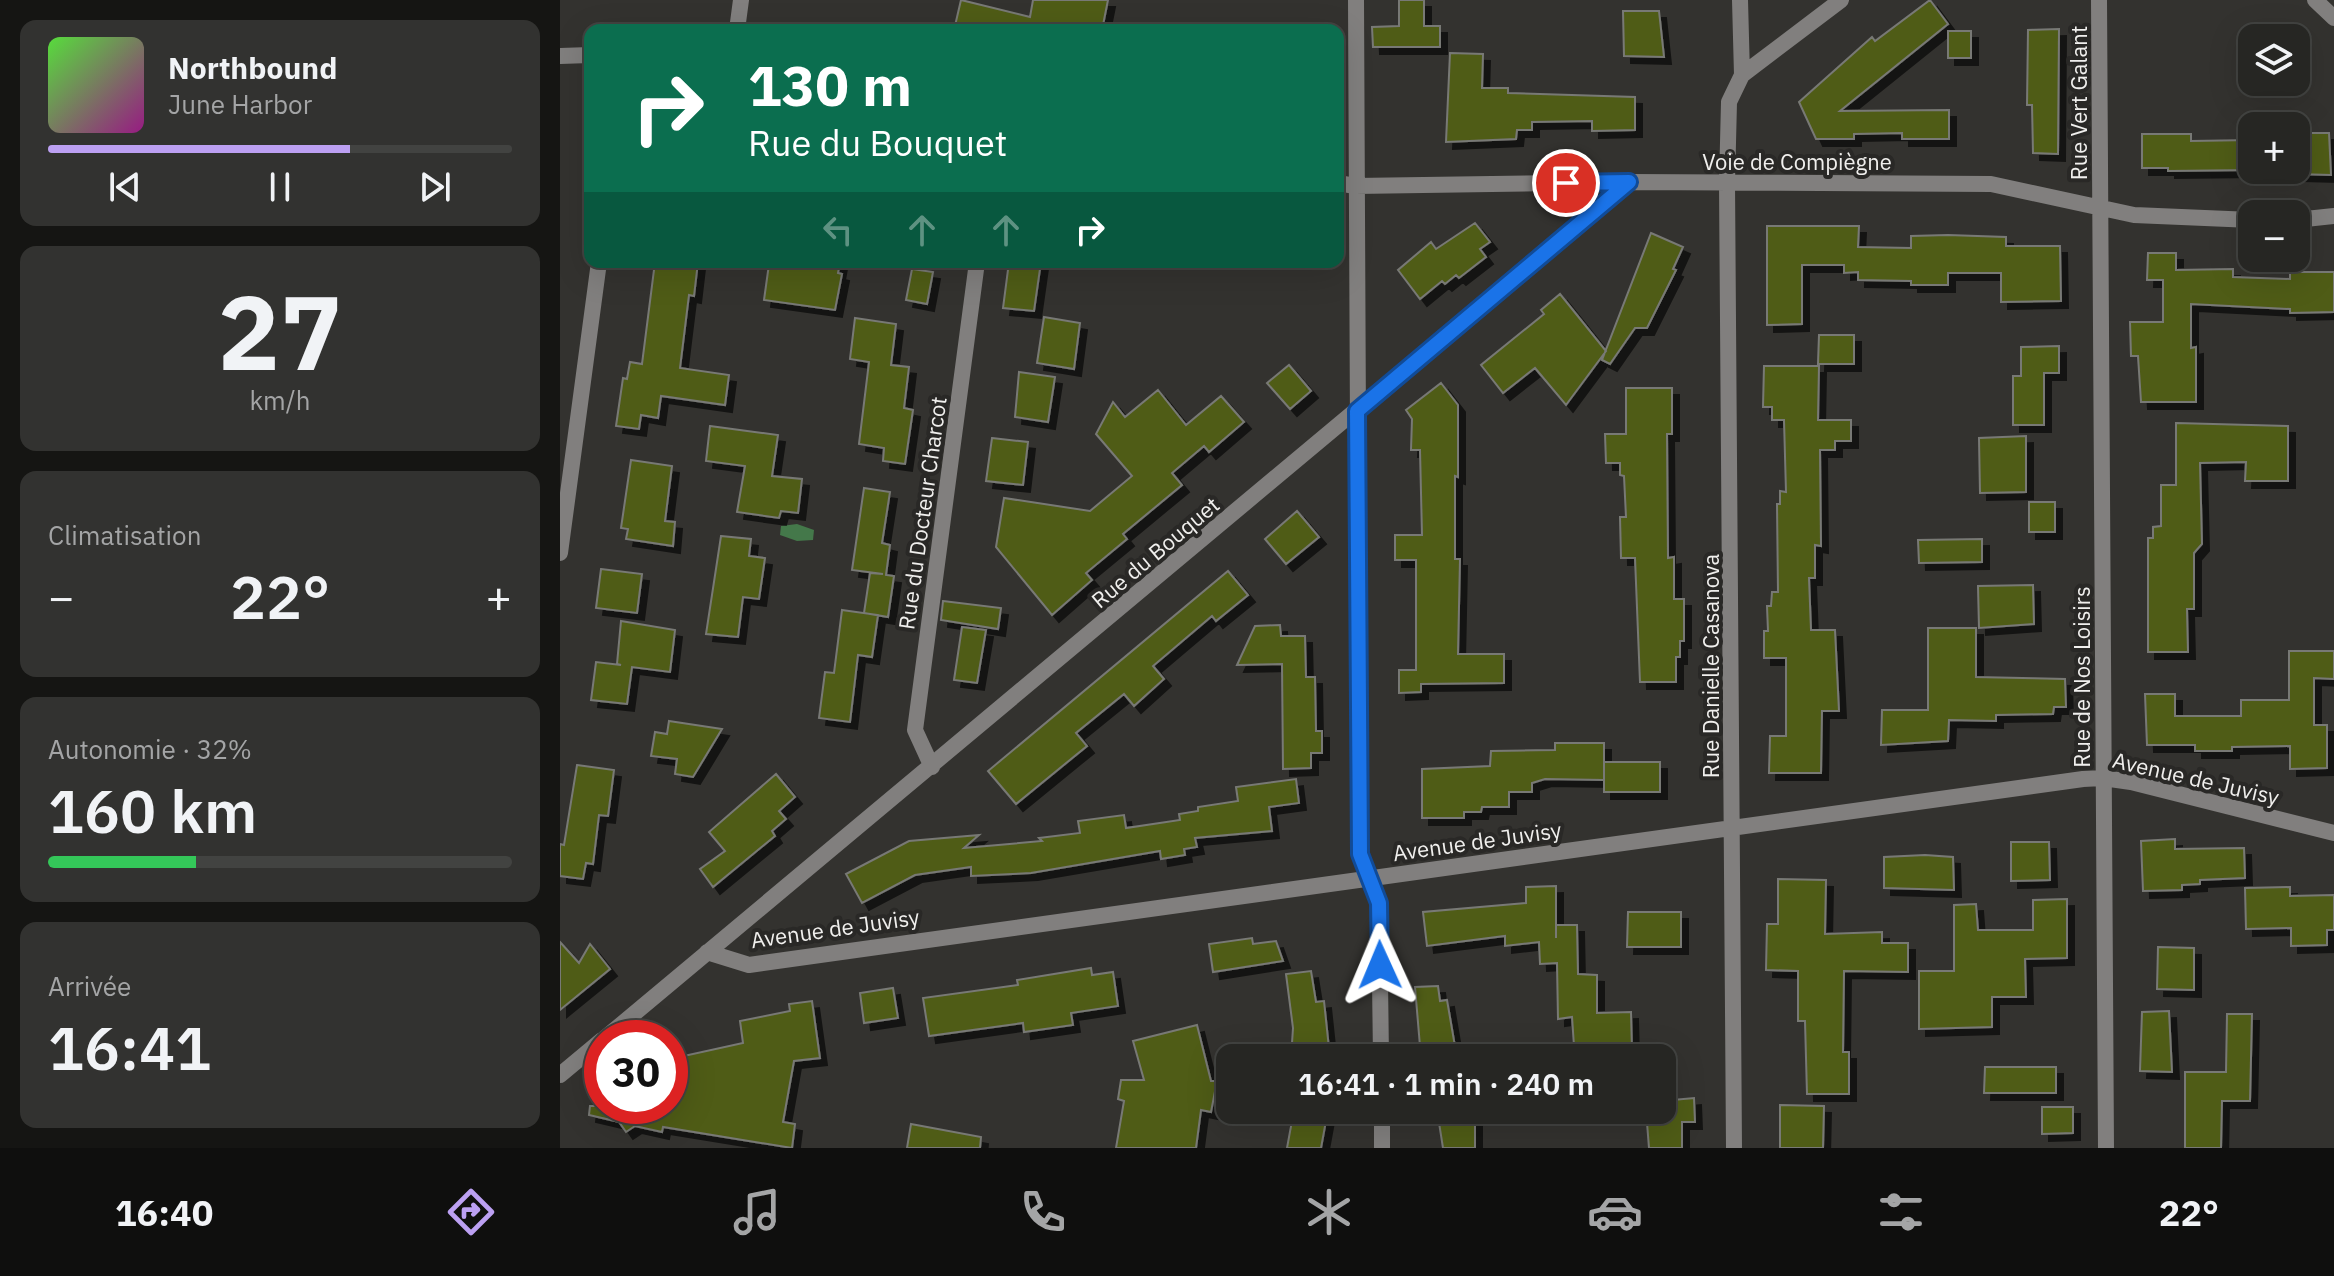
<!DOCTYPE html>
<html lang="fr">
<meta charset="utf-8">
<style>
body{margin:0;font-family:"IBM Plex Sans",sans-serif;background:#323230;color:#f1f3f6;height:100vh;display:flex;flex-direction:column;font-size:30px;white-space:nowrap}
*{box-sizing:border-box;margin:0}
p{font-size:26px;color:#a4a5a6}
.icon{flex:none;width:44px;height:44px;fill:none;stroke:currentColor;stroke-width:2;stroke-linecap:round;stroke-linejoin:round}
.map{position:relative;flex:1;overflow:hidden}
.sheet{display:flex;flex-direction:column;gap:20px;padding:20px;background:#151513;width:560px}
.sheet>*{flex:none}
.top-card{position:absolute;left:24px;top:24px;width:760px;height:244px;border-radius:16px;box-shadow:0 8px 32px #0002,0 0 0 2px #424341;background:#0b6e4f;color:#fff;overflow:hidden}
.fabs{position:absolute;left:1678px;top:24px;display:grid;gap:16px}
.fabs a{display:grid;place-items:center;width:72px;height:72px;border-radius:16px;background:#262623;box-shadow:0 8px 32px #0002,0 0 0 2px #424341;font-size:40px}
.speed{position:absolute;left:24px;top:1020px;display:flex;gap:16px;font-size:40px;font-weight:700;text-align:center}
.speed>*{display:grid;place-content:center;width:104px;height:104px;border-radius:50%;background:#262623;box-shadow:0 8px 32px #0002,0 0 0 2px #424341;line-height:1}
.speed .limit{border:12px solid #d22;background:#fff;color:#111}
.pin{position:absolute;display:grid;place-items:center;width:68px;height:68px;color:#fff;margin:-34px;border:4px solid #fff;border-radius:50%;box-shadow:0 2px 8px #0007}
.me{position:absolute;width:88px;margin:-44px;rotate:359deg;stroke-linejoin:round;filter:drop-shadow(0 0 6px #0008)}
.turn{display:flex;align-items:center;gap:28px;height:168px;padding:0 32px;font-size:36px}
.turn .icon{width:104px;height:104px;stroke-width:2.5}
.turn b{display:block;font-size:56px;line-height:68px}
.lanes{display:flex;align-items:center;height:76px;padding:0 32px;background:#0003;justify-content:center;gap:40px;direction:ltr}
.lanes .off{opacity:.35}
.big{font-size:60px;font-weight:600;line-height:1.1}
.sheet .tile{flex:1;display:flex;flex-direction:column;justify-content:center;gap:12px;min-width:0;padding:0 28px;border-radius:16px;background:#323230}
.sheet .dial{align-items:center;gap:0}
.dial b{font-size:104px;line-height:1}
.song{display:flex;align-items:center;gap:24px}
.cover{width:96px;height:96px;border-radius:12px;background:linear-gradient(135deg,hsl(110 70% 55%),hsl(310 70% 35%))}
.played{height:8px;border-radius:4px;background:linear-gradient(90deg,#bca0f2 65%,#424341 65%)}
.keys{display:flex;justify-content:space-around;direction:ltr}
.heat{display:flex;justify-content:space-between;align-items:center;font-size:44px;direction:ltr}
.charge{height:12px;border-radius:6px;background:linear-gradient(90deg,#34c759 32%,#424341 0)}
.trip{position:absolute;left:656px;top:1044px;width:460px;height:80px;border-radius:16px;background:#262623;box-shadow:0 8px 32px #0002,0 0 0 2px #424341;font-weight:600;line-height:80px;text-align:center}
.menu{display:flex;height:128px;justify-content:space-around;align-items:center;background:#0f0f0e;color:#a4a5a6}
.menu .icon{width:56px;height:56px}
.menu .on{color:#bca0f2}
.menu b{font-size:36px;color:#f1f3f6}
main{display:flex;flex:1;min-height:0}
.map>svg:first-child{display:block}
.water{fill:#44784a}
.building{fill:#4f5b18;stroke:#787975;stroke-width:2;filter:url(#shadow)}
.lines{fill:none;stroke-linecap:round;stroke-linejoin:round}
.lane{stroke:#817f7e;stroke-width:16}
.street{stroke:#817f7e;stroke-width:16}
.route-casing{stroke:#114b97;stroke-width:20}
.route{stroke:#1a73e8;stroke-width:14}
.labels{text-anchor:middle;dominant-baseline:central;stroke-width:8;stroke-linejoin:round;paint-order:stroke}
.street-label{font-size:22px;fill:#f0efed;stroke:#292826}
</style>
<main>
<section class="sheet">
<div class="tile">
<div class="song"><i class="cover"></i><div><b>Northbound</b><p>June Harbor</p></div></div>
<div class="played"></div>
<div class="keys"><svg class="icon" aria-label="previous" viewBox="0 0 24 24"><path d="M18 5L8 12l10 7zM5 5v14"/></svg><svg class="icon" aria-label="pause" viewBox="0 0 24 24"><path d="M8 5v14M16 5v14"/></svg><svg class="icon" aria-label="next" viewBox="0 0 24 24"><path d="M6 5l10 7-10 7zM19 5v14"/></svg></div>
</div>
<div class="tile dial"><b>27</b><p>km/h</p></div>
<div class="tile"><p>Climatisation</p>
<div class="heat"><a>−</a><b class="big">22°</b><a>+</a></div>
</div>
<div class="tile"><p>Autonomie · 32%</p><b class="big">160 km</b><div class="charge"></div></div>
<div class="tile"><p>Arrivée</p><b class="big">16:41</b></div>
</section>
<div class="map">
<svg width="1774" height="1148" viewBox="0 0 1774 1148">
<defs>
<filter id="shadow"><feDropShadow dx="7" dy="7" stdDeviation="0" flood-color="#0009"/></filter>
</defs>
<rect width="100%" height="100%" fill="#33322f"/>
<path class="water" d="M237 524 254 530 253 540 237 541 220 535 221 526Z"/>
<path class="building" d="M401 0 470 17 473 0H548L542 30H394Z
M839 0H864V26H880V47H813L812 27 839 26Z
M1370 0 1388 24 1280 111 1389 110V139H1342V133L1294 134V139H1256L1239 102 1312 37 1315 41Z
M1063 11H1099L1104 57 1064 56Z
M1499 29 1498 154 1473 153 1472 105H1467L1468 30Z
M1388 31H1411V58H1388Z
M890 53 923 54 922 88H948V93L1075 97V130L1032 131V121L972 122V130H957L956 139 886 142Z
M1736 133H1769L1771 175 1736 174Z
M1582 134H1631V141L1692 140V170L1608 171V168H1582Z
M915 223 930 242 920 249 926 257 899 278 896 275 885 284 882 281 860 299 838 270 871 242 876 249Z
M1207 226H1299L1298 247 1351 248V236L1388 235 1446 237V246H1500L1501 301 1441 302V273H1388V285H1351V281L1298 280V272L1284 273V265H1242V324L1207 325Z
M1091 233 1123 247 1113 269 1116 270 1087 328H1075L1050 364 1042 360Z
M1588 253H1616V270L1673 269V277L1730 279V272H1774V312L1730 313V309L1631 304V348L1636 347V402H1581L1578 356H1571L1570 322H1603V280H1587Z
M95 262H138L134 296 129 295 120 368 169 375 165 405 101 396 98 418 81 415 79 429 56 426 63 378 67 379 70 362 82 364Z
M228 262H280L278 273 282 274 275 310 204 300 209 264 228 266Z
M449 262H481L474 311 443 308Z
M352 269 373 272 367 304 346 300Z
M1000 294 1046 351 1006 405 975 368 943 393 921 365 984 314 981 310Z
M484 317 520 323 514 369 477 363Z
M295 318 336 324 331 365 349 367 344 408 353 410 345 464 323 461 324 448 299 444 309 362 290 359Z
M1259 335H1294V364H1258Z
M1499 346V373H1484V425H1453V376H1461V347Z
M729 365 751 391 730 409 707 383Z
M1204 366H1259L1258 420H1291V441H1275V450H1260L1261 546 1255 545V578H1249L1251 630H1275L1279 711H1262L1261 773H1209L1210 736H1226V658H1204V631H1208L1207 606H1211L1212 592H1218L1217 504H1220V491L1226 492 1224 420H1212V407H1203Z
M459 372 495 377 488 422 455 417Z
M881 383 898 405V477L895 476V559H900L898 654H944V683L861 684V692L839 693V670H856V560H835V535H862L860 450H851L852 419 846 410Z
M1066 388H1112V434H1107L1108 558 1114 557V599H1124V641H1120V657H1116V682H1080L1075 558H1061L1060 517H1066L1064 476 1060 475V463H1046L1045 434H1066Z
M598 390 626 425 661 396 684 422 649 452 644 446 612 473 622 485 563 534 567 539 526 573 532 580 492 615 436 547 444 498 530 511 572 476 536 434 553 402 565 417Z
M1616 423 1728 426V481H1685L1686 462 1640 463 1642 544 1634 553V609H1627L1628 652H1588V538H1593V527L1601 526V485H1616Z
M150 426 218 435 212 476 242 479 238 513 221 511 219 518 177 512 185 466 146 461Z
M1466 436V492L1420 493 1419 438Z
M432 438 468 442 463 485 426 481Z
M71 460 112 466 105 521 115 522 113 546 66 539 68 529 61 528Z
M304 488 330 492 322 543 330 545 326 575 334 576 328 617 304 613 310 573 323 574 292 570Z
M1469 502H1495V532H1469Z
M737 511 759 537 726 564 705 539Z
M161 536 191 539 189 556 205 558 199 599 183 597 178 637 146 634Z
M1422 539V562L1359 563 1358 540Z
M41 569 82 574 77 613 36 608Z
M668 571 688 595 656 621 652 616 593 666 604 679 574 706 564 694 516 733 527 746 456 804 428 771Z
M1473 585 1474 624 1419 628 1418 586Z
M383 601 441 608 438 629 381 620Z
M282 610 318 615 312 657 298 655 290 722 259 718 265 672 274 673Z
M61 621 115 630 110 672 72 667 67 704 31 700 36 662 61 665 57 664Z
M720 625 721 636H745L746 677H755L756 731H762V753H751V768L723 769 722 664 677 665 695 626Z
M402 627 426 630 417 683 394 680Z
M1368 628H1416V677L1505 679 1506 707H1494L1493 714 1436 715V721L1389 720 1388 741 1321 745 1322 710H1368Z
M1729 651H1774V679L1754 678V725H1767V768L1730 769V746L1672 747V751H1635V745H1587L1585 694H1615V716H1681V700H1729Z
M109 721 162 729 133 777 115 774 117 759 91 756 95 732 107 734Z
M995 743H1044V762H1100V792H1044V762V780L985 779 972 783V792H949V807H922L921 812H904V818H862V769L930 766 931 751 995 750Z
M17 765 54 770 48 816 39 815 33 864 26 863 23 879 0 876V844L4 845Z
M216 774 235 797 219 811 226 819 212 831 215 836 153 887 140 869 165 851 149 832Z
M736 779 739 803 709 807 712 831 635 838 637 847 624 849 625 855 601 859 600 851 471 873 411 876V867L355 875 302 903 286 874 349 841 419 835 404 848 482 841 479 838 520 833 518 821 564 815 566 828 620 820 619 814 638 811V807L678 801 676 787Z
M1615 839V849L1684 848 1685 878 1640 880V884L1622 885V890L1583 891 1581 841Z
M1451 842H1489L1490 880 1451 881Z
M1365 855 1393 857 1394 890 1324 888V857Z
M1218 879 1266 880 1265 934 1322 932V943H1348V972L1284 971 1283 1052H1289V1094H1247L1245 1021H1238V971L1206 970 1207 924H1218Z
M996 886V938V925H1017L1018 974 1037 975V1013L1071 1012 1072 1050 1023 1054 1022 1045 1014 1046 1012 1017 998 1019 997 963 980 964 979 942 945 946V936L867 946 863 912 966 903V887Z
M1730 887V896L1774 895V930H1767V945L1731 946V928L1686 929 1685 888Z
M1507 899V958L1465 959 1466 997H1432V1027L1359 1029V971H1394V905L1416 904 1418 930H1473V900Z
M1068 912H1121V947H1067Z
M692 938 693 944 716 941 723 961 653 972 649 944Z
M0 942 19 963 30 944 50 969 0 1010Z
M1598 947 1634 948V990L1597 989Z
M531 968 532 975 553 972 558 1006 511 1013 513 1025 464 1032 463 1023 369 1036 363 998 458 985 457 980Z
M751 971 756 1002 764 1001 770 1058H731L733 1028 726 974Z
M878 986 880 1001 887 1000 897 1058H861L855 987Z
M333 988 338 1018 304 1023 300 993Z
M252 1001 260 1058 234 1061 223 1122 235 1124 232 1148 103 1127 102 1132 75 1126 66 1132 59 1122 29 1115 30 1106H110V1059L183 1043 180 1021 230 1011 229 1004Z
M1609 1011 1612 1072 1580 1071 1582 1012Z
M1667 1014H1692L1690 1101H1662L1661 1148H1625V1072H1666Z
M637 1025 651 1081H657L651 1112 641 1110 636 1148H556L564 1101 558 1099 561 1080H584L573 1041Z
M1425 1067H1496V1093H1424Z
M1134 1098 1135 1122H1122V1148H1089L1086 1110H1102V1101Z
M1220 1105 1264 1106 1263 1148H1220Z
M1482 1107H1513V1133L1482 1134Z
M734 1110H768L761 1148H727Z
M877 1110H915V1148H883Z
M351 1124 421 1137 420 1148H347Z"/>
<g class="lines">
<path class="lane" d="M177 30 181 0"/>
<path class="street" d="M796 0 800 854 819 903 821 1058
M1539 0 1546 1148
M1755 0 1774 18
M0 56 30 55
M1182 75 1281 0
M778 183 795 186 1069 182 1431 184 1574 215 1692 220
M1736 220 1774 216
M0 553 39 262
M372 767 355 730 417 262
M147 952 189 965 1523 779 1543 778 1571 782 1774 833
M45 1038 1069 182
M0 1075 42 1040
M822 1110V1148
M1174 1148 1167 183 1169 102 1182 75 1180 0"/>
</g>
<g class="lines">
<defs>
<path id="route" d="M820 965 819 903 800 854 797 411 1069 182 1006 183"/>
</defs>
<use href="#route" class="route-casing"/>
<use href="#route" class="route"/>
</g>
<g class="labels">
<g class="street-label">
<text transform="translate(1518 103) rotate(-90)">Rue Vert Galant</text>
<text x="1237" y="161">Voie de Compiègne</text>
<text transform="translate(362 513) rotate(-82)">Rue du Docteur Charcot</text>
<text transform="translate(595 552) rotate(-40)">Rue du Bouquet</text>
<text transform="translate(1150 666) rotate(-90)">Rue Danielle Casanova</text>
<text transform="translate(1521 677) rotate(-90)">Rue de Nos Loisirs</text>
<text transform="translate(1636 778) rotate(13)">Avenue de Juvisy</text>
<text transform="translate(917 841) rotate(-8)">Avenue de Juvisy</text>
<text transform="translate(275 928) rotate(-8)">Avenue de Juvisy</text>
</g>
</g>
</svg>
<div class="fabs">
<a><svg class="icon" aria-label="layers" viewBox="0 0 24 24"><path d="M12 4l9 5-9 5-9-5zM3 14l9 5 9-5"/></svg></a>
<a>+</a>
<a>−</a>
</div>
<div class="speed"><div class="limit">30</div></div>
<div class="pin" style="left:1006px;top:183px;background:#d93025"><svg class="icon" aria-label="arrive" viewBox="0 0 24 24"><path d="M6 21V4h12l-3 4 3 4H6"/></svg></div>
<svg class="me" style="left:820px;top:965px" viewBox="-20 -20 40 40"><path d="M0-17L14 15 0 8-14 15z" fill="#1a73e8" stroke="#fff" stroke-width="4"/></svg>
<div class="trip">16:41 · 1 min · 240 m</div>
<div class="top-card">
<div class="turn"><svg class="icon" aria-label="right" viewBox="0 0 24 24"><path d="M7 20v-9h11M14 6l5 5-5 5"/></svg><div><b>130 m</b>Rue du Bouquet</div></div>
<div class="lanes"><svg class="icon off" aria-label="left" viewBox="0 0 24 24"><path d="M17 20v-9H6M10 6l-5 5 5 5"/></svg><svg class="icon off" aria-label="ahead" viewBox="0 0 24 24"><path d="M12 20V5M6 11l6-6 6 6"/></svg><svg class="icon off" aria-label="ahead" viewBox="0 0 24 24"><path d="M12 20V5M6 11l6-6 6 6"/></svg><svg class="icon" aria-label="right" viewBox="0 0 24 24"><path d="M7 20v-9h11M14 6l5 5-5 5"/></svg></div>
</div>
</div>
</main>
<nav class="menu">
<b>16:40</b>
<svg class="icon on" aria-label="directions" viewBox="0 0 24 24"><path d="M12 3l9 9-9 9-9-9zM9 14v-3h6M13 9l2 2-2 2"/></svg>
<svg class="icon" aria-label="music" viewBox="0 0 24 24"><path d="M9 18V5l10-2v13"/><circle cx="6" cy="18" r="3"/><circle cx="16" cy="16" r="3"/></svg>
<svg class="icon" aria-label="phone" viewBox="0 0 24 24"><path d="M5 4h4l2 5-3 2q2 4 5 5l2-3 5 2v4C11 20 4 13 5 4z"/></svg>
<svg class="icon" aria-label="climate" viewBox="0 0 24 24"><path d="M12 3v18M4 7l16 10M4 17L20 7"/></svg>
<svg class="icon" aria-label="car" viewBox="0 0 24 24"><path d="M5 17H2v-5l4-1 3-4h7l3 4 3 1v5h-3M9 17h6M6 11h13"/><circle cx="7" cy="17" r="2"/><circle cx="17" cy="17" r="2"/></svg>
<svg class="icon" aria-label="filters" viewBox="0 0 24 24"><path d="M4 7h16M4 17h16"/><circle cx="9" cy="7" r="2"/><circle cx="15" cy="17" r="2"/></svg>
<b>22°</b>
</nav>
